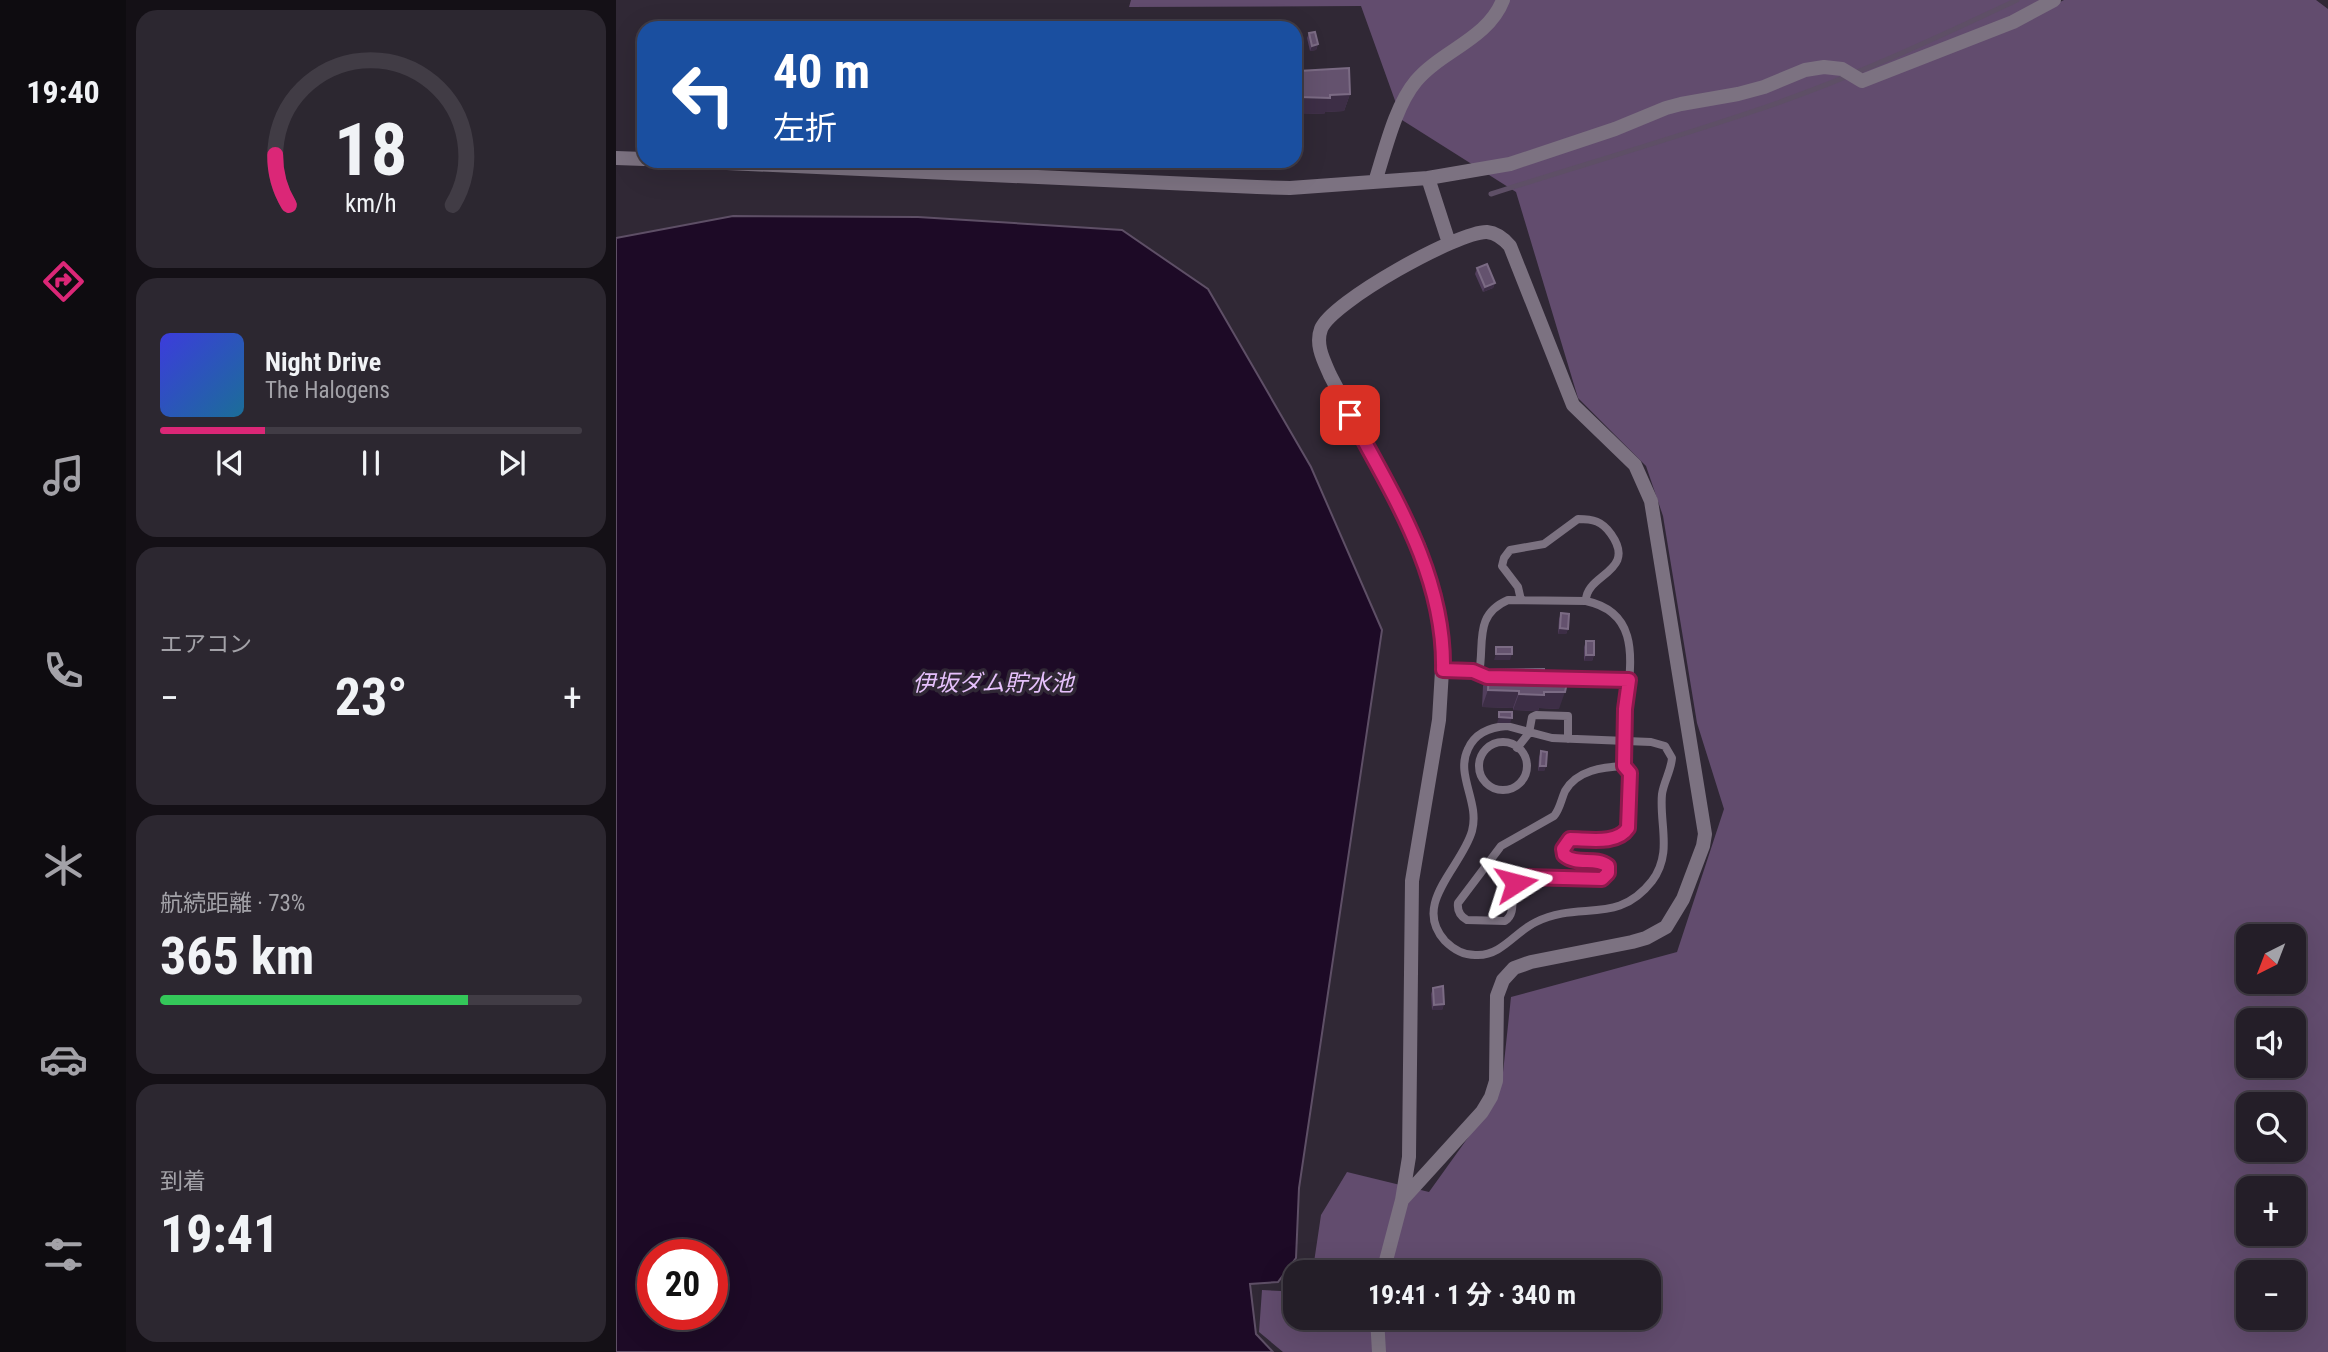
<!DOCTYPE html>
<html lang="ja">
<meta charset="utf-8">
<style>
body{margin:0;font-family:"Roboto Condensed","Noto Sans JP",sans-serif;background:#2c2730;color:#f1f3f6;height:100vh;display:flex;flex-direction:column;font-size:26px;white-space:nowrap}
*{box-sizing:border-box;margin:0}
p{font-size:23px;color:#a3a2a8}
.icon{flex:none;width:38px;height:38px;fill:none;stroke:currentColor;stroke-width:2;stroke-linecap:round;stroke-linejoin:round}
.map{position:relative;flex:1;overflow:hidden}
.side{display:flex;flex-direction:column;gap:10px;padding:10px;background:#141016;width:490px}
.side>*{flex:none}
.guide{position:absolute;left:21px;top:21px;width:665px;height:147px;border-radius:21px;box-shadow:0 7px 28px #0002,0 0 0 2px #413c45;background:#1a4fa0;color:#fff;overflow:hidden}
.needle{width:46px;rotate:222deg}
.controls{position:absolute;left:1620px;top:924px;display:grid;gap:14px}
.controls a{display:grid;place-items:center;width:70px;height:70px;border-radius:14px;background:#241e28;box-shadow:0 7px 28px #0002,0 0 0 2px #413c45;font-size:35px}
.speed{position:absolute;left:21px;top:1239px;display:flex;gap:14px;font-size:35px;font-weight:700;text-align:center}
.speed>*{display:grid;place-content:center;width:91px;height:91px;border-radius:50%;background:#241e28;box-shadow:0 7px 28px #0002,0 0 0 2px #413c45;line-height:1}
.speed .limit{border:10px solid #d22;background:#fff;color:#111}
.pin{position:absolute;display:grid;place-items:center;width:60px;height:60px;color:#fff;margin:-30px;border-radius:14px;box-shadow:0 4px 10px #0006}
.me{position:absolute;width:77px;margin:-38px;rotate:81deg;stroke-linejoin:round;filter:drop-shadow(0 0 5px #0008)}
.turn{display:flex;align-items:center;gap:24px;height:147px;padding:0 21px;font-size:32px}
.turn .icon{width:91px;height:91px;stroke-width:2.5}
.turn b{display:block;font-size:49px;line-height:60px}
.big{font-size:52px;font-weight:700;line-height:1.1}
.side .card{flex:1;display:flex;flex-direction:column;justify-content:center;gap:10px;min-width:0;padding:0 24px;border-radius:21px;background:#2c2730}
.side .dial{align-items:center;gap:0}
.dial svg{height:182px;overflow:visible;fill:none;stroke:#413c45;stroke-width:7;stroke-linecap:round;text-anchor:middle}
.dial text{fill:#f1f3f6;stroke:none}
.song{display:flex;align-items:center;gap:21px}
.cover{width:84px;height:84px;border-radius:10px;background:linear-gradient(135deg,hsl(240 70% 55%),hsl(200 70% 35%))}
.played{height:7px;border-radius:4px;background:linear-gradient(90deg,#db2777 25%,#413c45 25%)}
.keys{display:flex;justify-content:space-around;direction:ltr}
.heat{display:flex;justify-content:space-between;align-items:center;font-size:38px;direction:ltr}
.charge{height:10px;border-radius:5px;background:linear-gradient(90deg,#34c759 73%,#413c45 0)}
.trip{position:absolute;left:667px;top:1260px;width:378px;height:70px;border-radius:21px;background:#241e28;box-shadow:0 7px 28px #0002,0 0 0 2px #413c45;font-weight:700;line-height:70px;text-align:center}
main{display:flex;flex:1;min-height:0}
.dock{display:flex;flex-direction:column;width:126px;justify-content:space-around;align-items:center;background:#0e0c10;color:#a3a2a8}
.dock .icon{width:49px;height:49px}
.dock .selected{color:#db2777}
.dock b{font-size:32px;color:#f1f3f6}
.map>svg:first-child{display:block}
.forest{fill:#624c6e;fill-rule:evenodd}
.water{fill:#1d0a26;stroke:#5e4f66;stroke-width:2;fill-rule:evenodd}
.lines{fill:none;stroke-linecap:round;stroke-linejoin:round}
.stream{stroke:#5e4f66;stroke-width:5}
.service{stroke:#7c7281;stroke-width:8}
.minor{stroke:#7c7281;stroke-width:14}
.service-bridge{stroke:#7c7281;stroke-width:8}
.wall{fill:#523f5d}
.shaded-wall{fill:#3d2e46}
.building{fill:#64526e;stroke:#7b6b84;stroke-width:2}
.route-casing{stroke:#8e194d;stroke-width:18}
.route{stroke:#db2777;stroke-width:12}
.labels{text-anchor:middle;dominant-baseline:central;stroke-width:7;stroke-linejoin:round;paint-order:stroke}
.water-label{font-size:23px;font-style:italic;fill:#e6c1fc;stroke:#302835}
</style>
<main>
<nav class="dock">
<b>19:40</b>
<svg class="icon selected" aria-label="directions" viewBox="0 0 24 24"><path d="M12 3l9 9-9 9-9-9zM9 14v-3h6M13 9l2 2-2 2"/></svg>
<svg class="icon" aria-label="music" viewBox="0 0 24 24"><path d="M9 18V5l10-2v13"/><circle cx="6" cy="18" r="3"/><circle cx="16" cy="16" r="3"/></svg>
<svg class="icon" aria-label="phone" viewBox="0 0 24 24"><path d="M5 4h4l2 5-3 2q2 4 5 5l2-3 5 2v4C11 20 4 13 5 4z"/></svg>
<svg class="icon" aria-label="climate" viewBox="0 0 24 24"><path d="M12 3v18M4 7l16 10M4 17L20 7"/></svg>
<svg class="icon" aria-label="car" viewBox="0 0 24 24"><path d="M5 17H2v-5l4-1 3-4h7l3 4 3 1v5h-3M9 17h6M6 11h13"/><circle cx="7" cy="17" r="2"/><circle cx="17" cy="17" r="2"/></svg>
<svg class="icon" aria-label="filters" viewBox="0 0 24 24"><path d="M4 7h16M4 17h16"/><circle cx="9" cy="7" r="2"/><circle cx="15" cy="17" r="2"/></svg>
</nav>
<section class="side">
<div class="card dial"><svg viewBox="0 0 100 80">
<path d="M14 69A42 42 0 1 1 86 69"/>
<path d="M14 69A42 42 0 0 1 8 47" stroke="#db2777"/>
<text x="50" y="56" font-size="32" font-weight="700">18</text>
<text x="50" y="72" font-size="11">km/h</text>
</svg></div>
<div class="card">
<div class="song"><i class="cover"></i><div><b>Night Drive</b><p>The Halogens</p></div></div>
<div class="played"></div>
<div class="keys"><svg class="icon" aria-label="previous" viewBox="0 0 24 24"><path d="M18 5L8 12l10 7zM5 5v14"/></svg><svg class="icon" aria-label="pause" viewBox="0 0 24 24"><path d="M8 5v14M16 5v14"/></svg><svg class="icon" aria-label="next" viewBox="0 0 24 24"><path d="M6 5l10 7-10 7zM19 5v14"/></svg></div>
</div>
<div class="card"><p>エアコン</p>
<div class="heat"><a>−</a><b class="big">23°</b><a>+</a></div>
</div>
<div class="card"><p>航続距離 · 73%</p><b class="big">365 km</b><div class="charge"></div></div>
<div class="card"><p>到着</p><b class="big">19:41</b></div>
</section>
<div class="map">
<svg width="1712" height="1352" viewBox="0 0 1712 1352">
<rect width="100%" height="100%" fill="#302835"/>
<path class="forest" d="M515 0H1440V4L1448 0H1700L1712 9V1352H667L643 1332 646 1290 665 1291 679 1281V1318H1032V1272H692L697 1269 705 1215 731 1172 813 1192 879 1100 886 1082 895 997 1061 952 1108 809 1081 723 1047 516 1030 466 962 398 900 192 786 120 745 6 513 7ZM1633 936H1678V982H1633ZM1633 1020H1678V1066H1633ZM1633 1104H1678V1150H1633ZM1633 1188H1678V1234H1633ZM1633 1272H1678V1318H1633Z"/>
<path class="water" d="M117 216 302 217 506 230 592 289 695 467 766 630 683 1188 680 1258 662 1282 634 1284 640 1334 657 1352H0V238ZM37 1255H96V1314H37Z"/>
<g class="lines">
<path class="stream" d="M875 194C962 166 1049 141 1135 112 1226 82 1314 41 1401 0"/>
<path class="service" d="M905 600 902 587 886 566 888 558 894 550 928 544 962 519C977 519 986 521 995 534 1022 572 969 574 970 601
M827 670 857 671 871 677H879
M863 673C869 644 857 615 892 600L970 601C1026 613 1014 664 1011 707L1009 709
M944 678 1013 680
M891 726 936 738 1035 742 1049 746 1056 758C1055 771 1048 781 1046 794 1043 824 1057 853 1036 881 1001 926 964 900 920 922 899 932 886 955 862 955 849 956 838 950 829 941 795 904 846 867 856 831 864 802 839 775 852 749 859 733 874 727 891 726Z
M863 766a24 24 0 1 1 48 0a24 24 0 1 1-48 0Z
M901 748 913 733 916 717 920 715 952 716V739
M1008 766C987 767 961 770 949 791 945 800 944 809 938 816L885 846 842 903C841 911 844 916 851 920L889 921C900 914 895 899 897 888L909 877 986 879 989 877 992 870 988 863 957 861 948 855C947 848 948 844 954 840 972 839 1001 845 1012 828L1014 773 1008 766V760"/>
<path class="minor" d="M0 158 28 159
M68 161 641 187 674 188 812 178 833 243
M812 178 894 164 999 129 1050 108 1065 104 1122 94 1148 87 1189 70 1208 67 1226 69 1246 81 1397 22 1438 0
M759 182C769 151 779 106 800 81 825 51 872 39 887 0
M767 1272 786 1200 793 1157 796 881 823 720 827 654 819 599 803 546 714 375C708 361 699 345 705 329 715 302 843 231 871 232 881 233 888 239 894 246L957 405 1019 465 1035 501 1089 834 1087 846 1067 899 1050 927 1030 938 1016 942 915 962 898 968 887 980 881 996 880 1081 875 1097 866 1112 786 1200
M761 1318 763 1352"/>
<path class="service-bridge" d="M1008 760 1009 709"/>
</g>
<path class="wall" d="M693 33 702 44 700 50 694 51 691 38Z
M683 71 734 94 728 111 709 112 708 114 679 113V81Z
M861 268 879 283 877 288 867 292 859 274Z
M720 405 729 421 725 423 718 411Z
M945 613 952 629 950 634H942L943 619Z
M970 641 978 655 976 661H968V647Z
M873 670 943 709 923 708 922 711 897 710V708L866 707 867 686Z
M925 751 930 766 928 771H922L923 757Z
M817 988 828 1004 826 1010H816L815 994Z"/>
<path class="shaded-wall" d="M702 44 700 50 694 51 696 46Z
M734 94 728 111 709 112 708 114 679 113 684 97Z
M879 283 877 288 867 292 869 287Z
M731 416 729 421 725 423 727 418Z
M944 628 952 629 950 634H942Z
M880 654H896L894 660H878Z
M970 655H978L976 661H968Z
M872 690 903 691 897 708 866 707Z
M928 692H949L943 709 923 708 922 711 897 710 903 694Z
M883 717 896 718 894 723H881Z
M924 766H930L928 771H922Z
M828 1004 826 1010H816L818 1005Z"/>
<path class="building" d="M699 32 702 44 696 46 693 33Z
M733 68 734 94 714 95V98L684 97 683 71Z
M871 264 879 283 869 287 861 268Z
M725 403 731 416 727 418 720 405Z
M945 613 953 614 952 629 944 628Z
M970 641H978V655H970Z
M880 647H896V654H880Z
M928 669V672H949V679L952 678 949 692H928V695L903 694V691L872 690 873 670Z
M883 712H896V718L883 717Z
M925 751 931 752 930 766H924Z
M827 986 828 1004 818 1005 817 988Z"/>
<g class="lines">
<defs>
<path id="route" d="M734 415C777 495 829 575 827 670L857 671 871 677 1013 680 1009 709 1008 766 1014 773 1012 828C1001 845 972 839 954 839L947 849 948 855C961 866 979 856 992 866V873L986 879 909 877 900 883"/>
</defs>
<use href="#route" class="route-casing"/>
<use href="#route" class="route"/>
</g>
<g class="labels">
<g class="water-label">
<text x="377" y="683">伊坂ダム貯水池</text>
</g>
</g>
</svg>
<div class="controls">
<a><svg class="needle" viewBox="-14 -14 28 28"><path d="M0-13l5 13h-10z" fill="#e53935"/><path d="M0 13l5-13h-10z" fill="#a3a2a8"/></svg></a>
<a><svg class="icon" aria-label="sound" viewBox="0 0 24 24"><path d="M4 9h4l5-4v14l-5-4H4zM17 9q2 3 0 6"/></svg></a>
<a><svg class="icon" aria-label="search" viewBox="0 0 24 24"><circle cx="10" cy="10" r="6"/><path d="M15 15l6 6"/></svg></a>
<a>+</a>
<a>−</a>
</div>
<div class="speed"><div class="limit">20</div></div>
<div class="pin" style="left:734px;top:415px;background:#d93025"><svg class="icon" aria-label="arrive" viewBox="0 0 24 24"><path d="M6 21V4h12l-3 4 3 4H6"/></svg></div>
<svg class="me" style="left:900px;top:883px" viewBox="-20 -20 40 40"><path d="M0-17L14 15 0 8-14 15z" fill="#db2777" stroke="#fff" stroke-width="4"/></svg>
<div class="trip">19:41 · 1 分 · 340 m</div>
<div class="guide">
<div class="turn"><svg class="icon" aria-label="left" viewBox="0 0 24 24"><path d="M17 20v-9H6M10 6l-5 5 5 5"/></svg><div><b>40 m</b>左折</div></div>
</div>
</div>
</main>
